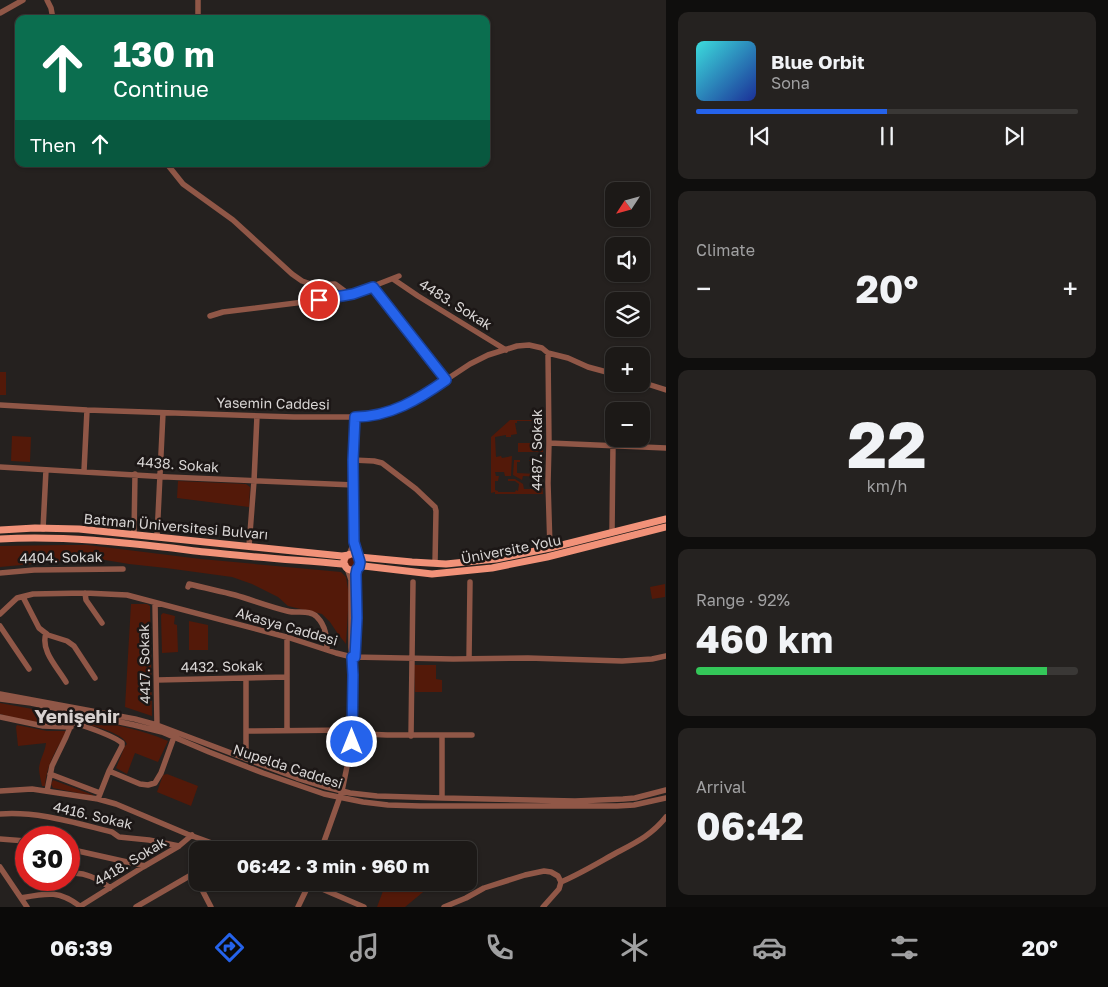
<!DOCTYPE html>
<meta charset="utf-8">
<style>
body{margin:0;font-family:"Golos Text",sans-serif;background:#252220;color:#f1f3f6;height:100vh;display:flex;flex-direction:column;font-size:19px;white-space:nowrap}
*{box-sizing:border-box;margin:0}
p{font-size:16px;color:#a0a0a1}
.icon{flex:none;width:28px;height:28px;fill:none;stroke:currentColor;stroke-width:2;stroke-linecap:round;stroke-linejoin:round}
.map{position:relative;flex:1;overflow:hidden}
.panel{display:flex;flex-direction:column;gap:12px;padding:12px;background:#0f0e0d;width:442px}
.panel>*{flex:none}
.banner{position:absolute;left:15px;top:15px;width:475px;height:152px;border-radius:10px;box-shadow:0 1px 4px #0004,0 0 0 1px #3a3836;background:#0b6e4f;color:#fff;overflow:hidden}
.needle{width:32px;rotate:234deg}
.tools{position:absolute;left:605px;top:182px;display:grid;gap:10px}
.tools a{display:grid;place-items:center;width:45px;height:45px;border-radius:10px;background:#1c1917;box-shadow:0 1px 4px #0004,0 0 0 1px #3a3836;font-size:25px}
.speed{position:absolute;left:15px;top:826px;display:flex;gap:10px;font-size:25px;font-weight:700;text-align:center}
.speed>*{display:grid;place-content:center;width:65px;height:65px;border-radius:50%;background:#1c1917;box-shadow:0 1px 4px #0004,0 0 0 1px #3a3836;line-height:1}
.speed .limit{border:8px solid #d22;background:#fff;color:#111}
.pin{position:absolute;display:grid;place-items:center;width:42px;height:42px;color:#fff;margin:-21px;border:2px solid #fff;border-radius:50%;box-shadow:0 1px 5px #0007}
.me{position:absolute;width:55px;margin:-28px;rotate:0deg;stroke-linejoin:round;filter:drop-shadow(0 0 4px #0008)}
.turn{display:flex;align-items:center;gap:18px;height:105px;padding:0 15px;font-size:22px}
.turn .icon{width:65px;height:65px;stroke-width:2.5}
.turn b{display:block;font-size:35px;line-height:42px}
.then{display:flex;align-items:center;height:48px;padding:0 15px;background:#0003;gap:10px;font-size:19px}
.big{font-size:38px;font-weight:700;line-height:1.1}
.panel .tile{flex:1;display:flex;flex-direction:column;justify-content:center;gap:8px;min-width:0;padding:0 18px;border-radius:10px;background:#252220}
.panel .dial{align-items:center;gap:0}
.dial b{font-size:65px;line-height:1}
.song{display:flex;align-items:center;gap:15px}
.cover{width:60px;height:60px;border-radius:8px;background:linear-gradient(135deg,hsl(180 70% 55%),hsl(230 70% 35%))}
.played{height:5px;border-radius:2px;background:linear-gradient(90deg,#2563eb 50%,#3a3836 50%)}
.keys{display:flex;justify-content:space-around;direction:ltr}
.heat{display:flex;justify-content:space-between;align-items:center;font-size:28px;direction:ltr}
.charge{height:8px;border-radius:4px;background:linear-gradient(90deg,#34c759 92%,#3a3836 0)}
.trip{position:absolute;left:189px;top:841px;width:288px;height:50px;border-radius:10px;background:#1c1917;box-shadow:0 1px 4px #0004,0 0 0 1px #3a3836;font-weight:700;line-height:50px;text-align:center}
.menu{display:flex;height:80px;justify-content:space-around;align-items:center;background:#0b0a09;color:#a0a0a1}
.menu .icon{width:35px;height:35px}
.menu .selected{color:#2563eb}
.menu b{font-size:22px;color:#f1f3f6}
main{display:flex;flex:1;min-height:0}
.map>svg:first-child{display:block}
.green{fill:#531909}
.lines{fill:none;stroke-linecap:round;stroke-linejoin:round}
.minor{stroke:#905747;stroke-width:5.5}
.major{stroke:#f19279;stroke-width:7}
.route-casing{stroke:#184099;stroke-width:12}
.route{stroke:#2563eb;stroke-width:9}
.labels{text-anchor:middle;dominant-baseline:central;stroke-width:5;stroke-linejoin:round;paint-order:stroke}
.street-label{font-size:14px;fill:#d8d5d4;stroke:#1c1716}
.district-label{font-size:19px;font-weight:bold;fill:#d8d1cf;stroke:#1c1716}
</style>
<main>
<div class="map">
<svg width="666" height="907" viewBox="0 0 666 907">
<rect width="100%" height="100%" fill="#25211f"/>
<path class="green" d="M0 372H6V395H0Z
M510 420H543L542 437H534L533 433 538 432 536 421H517V423H515L517 434 511 435V437H506V435L495 437 496 457 501 456 502 458 512 456 511 476H505L504 472H495L496 476H499L498 481H495V490L498 491V492H515L516 490 518 491 519 484 516 482 515 481H508V479H515L523 484 524 489H538L539 486H542L543 494H495V492L491 493V437Z
M12 436 31 437 30 462 11 461Z
M518 443H543V452H518Z
M514 460H520V462H517V473L537 474 538 462 529 461V460H543L542 477 523 476 522 480 513 475Z
M178 481 246 484 250 487 249 507 177 498Z
M66 545H87L201 559 341 572 346 577 349 595 346 644 338 634 330 622 322 614 288 606 278 597 252 584 232 577 166 568 129 564 99 559 64 561 0 567V546Z
M347 562a6 6 0 1 1 12 0a6 6 0 1 1-12 0Z
M665 584V597L652 599 650 587Z
M131 604H147L150 606 152 716 125 707Z
M163 613 175 616 174 624 177 625 178 652 162 653 161 615Z
M189 621 208 625V650H189Z
M414 665H436V679L442 680V692H415Z
M0 703 70 716C69 720 69 721 66 723 55 730 13 717 0 714Z
M81 718C110 724 141 729 168 741L158 762 135 753 127 774 116 768 125 746 127 744C122 732 92 726 80 722Z
M17 725 47 731H65L66 733C56 749 46 767 45 786H42C41 780 39 774 39 768 40 759 45 752 46 743L18 746 16 727Z
M167 774 198 786 191 806 157 792 163 775Z
M53 780 93 795V796L53 788 51 784Z
M386 883V882L434 883 405 907H377Z"/>
<g class="lines">
<path class="minor" d="M47 0 51 8 53 19
M0 13 23 0
M197 19 198 15V0
M167 164 183 184 233 220 292 274 302 281 314 285 335 284 350 295
M393 279 418 296 506 350
M373 287 446 380
M210 316 223 312 304 302 353 294 399 276
M548 353 549 443 548 483 550 548
M641 382 666 390
M0 405 87 410 294 417H362L389 412 414 401 470 364 488 355 517 346 529 345 542 348 548 353 568 358 588 367 614 374
M549 443 666 448
M353 460 374 461 382 463 416 489 435 507 436 511 435 563
M0 467 168 477 354 485
M84 471 87 410
M43 529 46 470
M612 532 613 445
M134 535 135 474
M157 537 163 413
M354 542 353 460 355 417
M249 546 254 481 257 416
M349 555 354 542 359 557
M0 573 34 570 123 569
M188 587 189 584C204 588 220 591 235 595 252 600 270 607 287 611 297 614 310 609 317 617 326 626 327 638 327 650
M85 593 86 600 102 623
M23 597 39 628 48 635 67 641 74 646 95 678
M155 603 157 725
M0 614 17 598 33 594 85 593 127 595 290 638 336 653 352 657 453 659 528 658 622 661 652 659 666 656
M0 626 29 669
M46 633C40 651 58 668 66 682
M355 657 357 569
M469 659 470 582
M157 680 287 677
M0 694 135 719 157 725 297 778 326 787 350 793 377 796 442 798 575 801 623 799 635 798 666 790
M0 699 31 703 134 725 162 732 209 752 263 773 324 794 363 802 388 805 420 806H617L634 805 666 798
M0 717 43 726 71 727
M72 722C86 727 111 734 122 743V746L109 771 98 799
M287 730V637
M246 731 353 730 365 734 387 735H472
M411 736 413 582
M246 759V678
M109 771 140 784 148 785 155 783 161 773 174 737
M50 774 100 793
M0 791 32 789 98 799 116 804 187 834 231 850
M47 791 52 766 66 737 71 725 73 709
M442 798V735
M0 814C38 811 75 823 112 832L119 837 149 840 179 846
M0 839 26 841
M69 849 145 866
M321 850 342 791 352 742 353 675 351 647V580L347 568
M0 867 27 907
M69 874C83 871 99 879 110 888
M198 882 211 907
M306 882 364 907
M561 882C580 874 598 863 616 853 635 843 652 835 666 817
M21 898C47 893 59 890 81 907
M79 907 143 867 179 846 192 835
M136 907 198 871
M298 907 310 882
M444 907 466 898 484 888 525 875 544 871 551 872 558 876 561 882
M543 907 559 889 561 882"/>
<path class="major" d="M0 530 35 528 79 529 342 556 349 555
M0 539C69 535 136 544 205 552 250 557 296 560 342 564L345 565
M344 562a8 8 0 1 1 16 0a8 8 0 1 1-16 0Z
M359 557 412 562 446 564 496 559 550 548 666 519
M359 567 364 566 432 574 492 568 547 557 666 527"/>
</g>
<g class="lines">
<defs>
<path id="route" d="M319 300 353 294 373 287 446 380C419 399 390 417 355 417L353 460 354 542 360 562 359 567 357 569 356 574 357 618 355 657H352L353 675 352 742"/>
</defs>
<use href="#route" class="route-casing"/>
<use href="#route" class="route"/>
</g>
<g class="labels">
<g class="street-label">
<text transform="translate(456 304) rotate(32)">4483. Sokak</text>
<text transform="translate(273 403) rotate(1)">Yasemin Caddesi</text>
<text transform="translate(536 450) rotate(-90)">4487. Sokak</text>
<text transform="translate(178 464) rotate(4)">4438. Sokak</text>
<text transform="translate(176 526) rotate(5)">Batman Üniversitesi Bulvarı</text>
<text transform="translate(511 549) rotate(-11)">Üniversite Yolu</text>
<text transform="translate(61 557) rotate(-1)">4404. Sokak</text>
<text transform="translate(287 626) rotate(16)">Akasya Caddesi</text>
<text transform="translate(144 664) rotate(-91)">4417. Sokak</text>
<text transform="translate(222 666) rotate(-1)">4432. Sokak</text>
<text transform="translate(288 766) rotate(18)">Nupelda Caddesi</text>
<text transform="translate(93 815) rotate(13)">4416. Sokak</text>
<text transform="translate(130 861) rotate(-31)">4418. Sokak</text>
</g>
<g class="district-label">
<text x="77" y="715">Yenişehir</text>
</g>
</g>
</svg>
<div class="tools">
<a><svg class="needle" viewBox="-14 -14 28 28"><path d="M0-13l5 13h-10z" fill="#e53935"/><path d="M0 13l5-13h-10z" fill="#a0a0a1"/></svg></a>
<a><svg class="icon" aria-label="sound" viewBox="0 0 24 24"><path d="M4 9h4l5-4v14l-5-4H4zM17 9q2 3 0 6"/></svg></a>
<a><svg class="icon" aria-label="layers" viewBox="0 0 24 24"><path d="M12 4l9 5-9 5-9-5zM3 14l9 5 9-5"/></svg></a>
<a>+</a>
<a>−</a>
</div>
<div class="speed"><div class="limit">30</div></div>
<div class="pin" style="left:319px;top:300px;background:#d93025"><svg class="icon" aria-label="arrive" viewBox="0 0 24 24"><path d="M6 21V4h12l-3 4 3 4H6"/></svg></div>
<svg class="me" style="left:352px;top:742px" viewBox="-20 -20 40 40"><circle r="17" fill="#2563eb" stroke="#fff" stroke-width="3"/><path d="M0-11L8 9 0 5-8 9z" fill="#fff"/></svg>
<div class="trip">06:42 · 3 min · 960 m</div>
<div class="banner">
<div class="turn"><svg class="icon" aria-label="ahead" viewBox="0 0 24 24"><path d="M12 20V5M6 11l6-6 6 6"/></svg><div><b>130 m</b>Continue</div></div>
<div class="then">Then<svg class="icon" aria-label="ahead" viewBox="0 0 24 24"><path d="M12 20V5M6 11l6-6 6 6"/></svg></div>
</div>
</div>
<section class="panel">
<div class="tile">
<div class="song"><i class="cover"></i><div><b>Blue Orbit</b><p>Sona</p></div></div>
<div class="played"></div>
<div class="keys"><svg class="icon" aria-label="previous" viewBox="0 0 24 24"><path d="M18 5L8 12l10 7zM5 5v14"/></svg><svg class="icon" aria-label="pause" viewBox="0 0 24 24"><path d="M8 5v14M16 5v14"/></svg><svg class="icon" aria-label="next" viewBox="0 0 24 24"><path d="M6 5l10 7-10 7zM19 5v14"/></svg></div>
</div>
<div class="tile"><p>Climate</p>
<div class="heat"><a>−</a><b class="big">20°</b><a>+</a></div>
</div>
<div class="tile dial"><b>22</b><p>km/h</p></div>
<div class="tile"><p>Range · 92%</p><b class="big">460 km</b><div class="charge"></div></div>
<div class="tile"><p>Arrival</p><b class="big">06:42</b></div>
</section>
</main>
<nav class="menu">
<b>06:39</b>
<svg class="icon selected" aria-label="directions" viewBox="0 0 24 24"><path d="M12 3l9 9-9 9-9-9zM9 14v-3h6M13 9l2 2-2 2"/></svg>
<svg class="icon" aria-label="music" viewBox="0 0 24 24"><path d="M9 18V5l10-2v13"/><circle cx="6" cy="18" r="3"/><circle cx="16" cy="16" r="3"/></svg>
<svg class="icon" aria-label="phone" viewBox="0 0 24 24"><path d="M5 4h4l2 5-3 2q2 4 5 5l2-3 5 2v4C11 20 4 13 5 4z"/></svg>
<svg class="icon" aria-label="climate" viewBox="0 0 24 24"><path d="M12 3v18M4 7l16 10M4 17L20 7"/></svg>
<svg class="icon" aria-label="car" viewBox="0 0 24 24"><path d="M5 17H2v-5l4-1 3-4h7l3 4 3 1v5h-3M9 17h6M6 11h13"/><circle cx="7" cy="17" r="2"/><circle cx="17" cy="17" r="2"/></svg>
<svg class="icon" aria-label="filters" viewBox="0 0 24 24"><path d="M4 7h16M4 17h16"/><circle cx="9" cy="7" r="2"/><circle cx="15" cy="17" r="2"/></svg>
<b>20°</b>
</nav>
